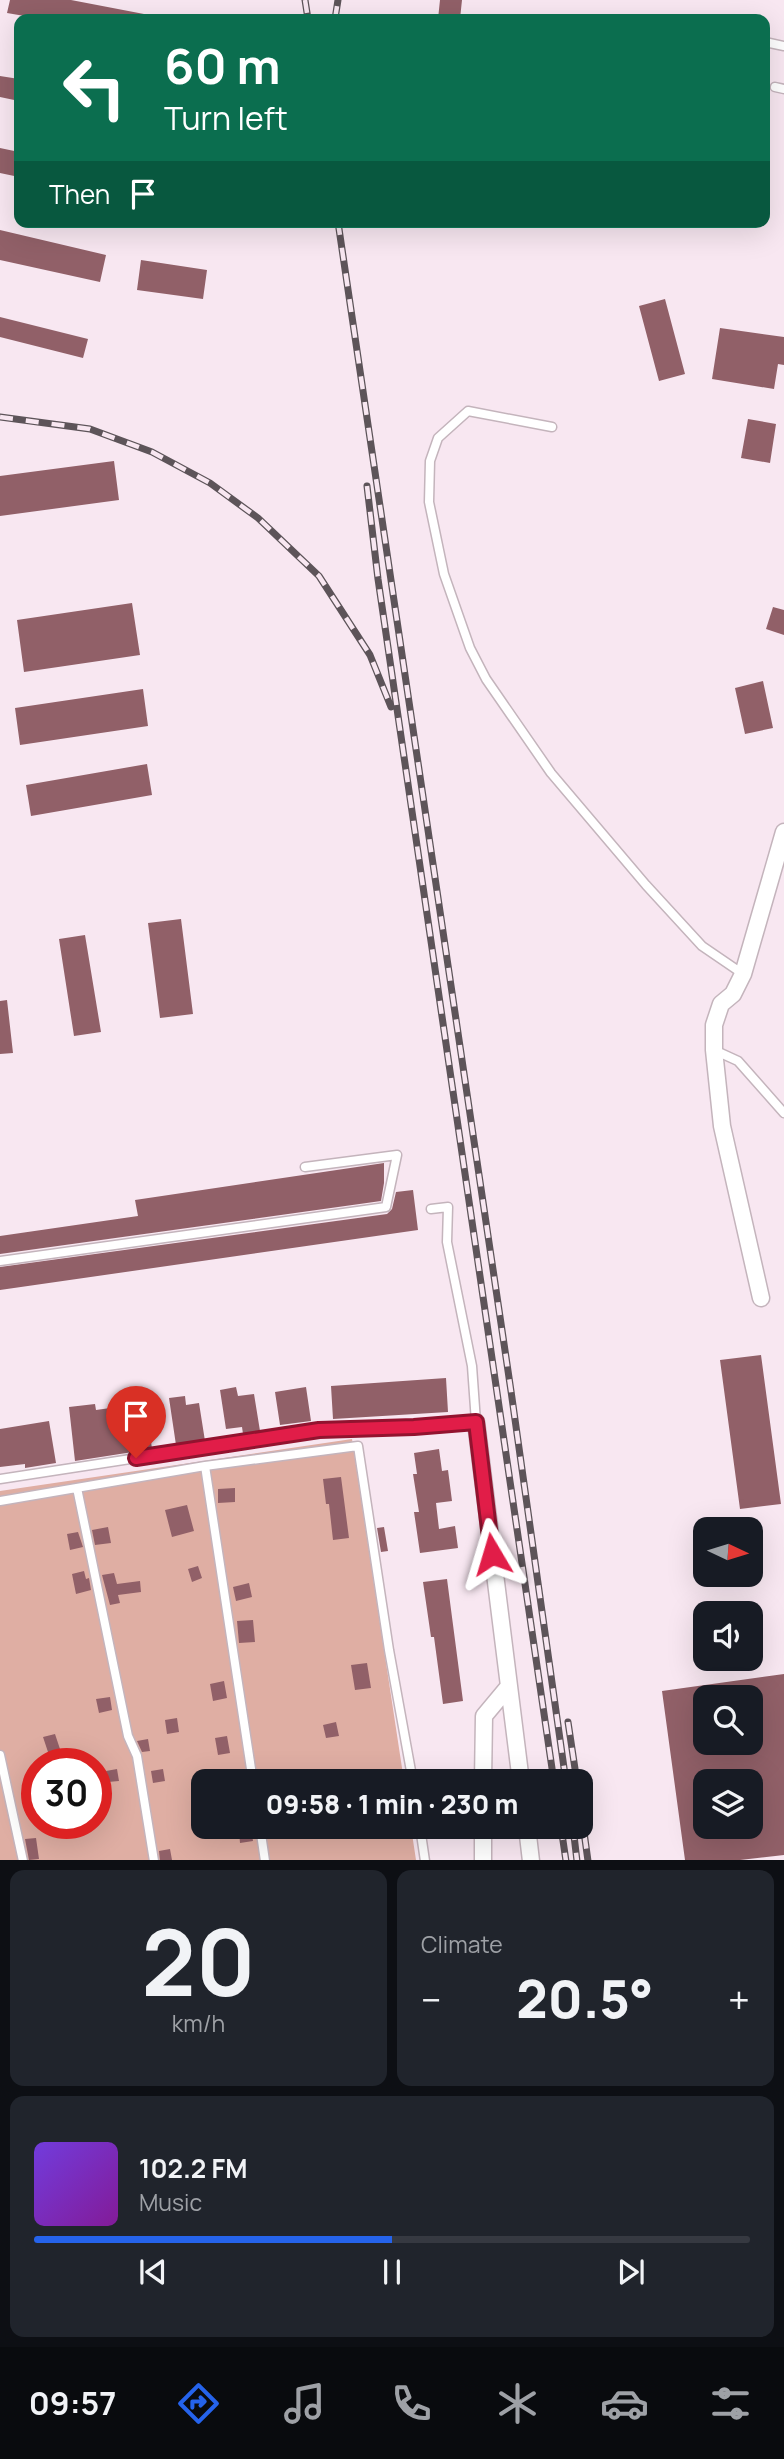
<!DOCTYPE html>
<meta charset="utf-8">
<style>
body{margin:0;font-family:Manrope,sans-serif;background:#20242c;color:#f1f3f6;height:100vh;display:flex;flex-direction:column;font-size:26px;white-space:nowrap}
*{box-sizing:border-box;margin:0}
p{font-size:23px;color:#9ea1a6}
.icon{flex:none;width:38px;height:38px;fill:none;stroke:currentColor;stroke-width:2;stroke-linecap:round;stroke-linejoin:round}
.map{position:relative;height:1860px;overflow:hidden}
.details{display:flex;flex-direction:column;gap:10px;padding:10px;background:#0d0f14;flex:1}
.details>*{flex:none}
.hud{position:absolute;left:14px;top:14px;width:756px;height:214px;border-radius:14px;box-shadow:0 7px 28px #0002;background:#0b6e4f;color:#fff;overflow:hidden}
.needle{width:46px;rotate:94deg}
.fabs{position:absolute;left:693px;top:1517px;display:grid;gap:14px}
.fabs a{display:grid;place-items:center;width:70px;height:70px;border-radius:14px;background:#171b24;box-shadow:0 7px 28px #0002;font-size:35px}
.speed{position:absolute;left:21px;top:1748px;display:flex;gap:14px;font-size:35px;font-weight:700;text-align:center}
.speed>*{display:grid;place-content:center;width:91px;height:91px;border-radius:50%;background:#171b24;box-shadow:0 7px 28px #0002;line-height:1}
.speed .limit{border:10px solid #d22;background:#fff;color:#111}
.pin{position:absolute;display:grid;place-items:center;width:60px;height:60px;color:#fff;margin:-72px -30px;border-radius:50% 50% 50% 0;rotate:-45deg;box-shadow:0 0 7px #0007}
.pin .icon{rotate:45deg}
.me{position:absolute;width:77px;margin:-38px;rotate:353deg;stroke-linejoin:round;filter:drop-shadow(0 0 5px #0008)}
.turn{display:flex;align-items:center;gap:24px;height:147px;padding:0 35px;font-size:32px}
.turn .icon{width:91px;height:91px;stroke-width:2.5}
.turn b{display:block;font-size:49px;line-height:60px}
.then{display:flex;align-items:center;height:66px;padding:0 35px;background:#0003;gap:14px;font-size:26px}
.big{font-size:52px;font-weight:800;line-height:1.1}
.details .widget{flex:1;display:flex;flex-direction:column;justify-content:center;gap:10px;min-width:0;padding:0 24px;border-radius:14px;background:#20242c}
.details .dial{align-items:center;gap:0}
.dial b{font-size:91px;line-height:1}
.song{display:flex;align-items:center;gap:21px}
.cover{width:84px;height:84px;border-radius:10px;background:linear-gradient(135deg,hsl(260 70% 55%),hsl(290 70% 35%))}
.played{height:7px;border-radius:4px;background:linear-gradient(90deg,#2563eb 50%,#363941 50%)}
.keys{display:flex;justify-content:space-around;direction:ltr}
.heat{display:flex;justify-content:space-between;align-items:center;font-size:38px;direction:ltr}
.details .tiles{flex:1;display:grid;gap:10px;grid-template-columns:1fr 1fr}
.widget:last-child{grid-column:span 2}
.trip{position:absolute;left:191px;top:1769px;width:402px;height:70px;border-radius:14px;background:#171b24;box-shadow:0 7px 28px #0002;font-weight:800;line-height:70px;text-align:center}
.tabs{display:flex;height:112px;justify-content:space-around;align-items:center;background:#090b0e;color:#9ea1a6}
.tabs .icon{width:49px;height:49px}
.tabs .selected{color:#2563eb}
.tabs b{font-size:32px;color:#f1f3f6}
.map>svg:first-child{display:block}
.green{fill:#dfaea3;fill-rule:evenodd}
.building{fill:#916068;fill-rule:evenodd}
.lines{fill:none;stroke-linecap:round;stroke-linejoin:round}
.service-casing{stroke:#c4b4bc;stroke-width:11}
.minor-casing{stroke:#c4b4bc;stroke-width:19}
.service{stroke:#fff;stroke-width:8}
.minor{stroke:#fff;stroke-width:16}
.rail-casing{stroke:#5d5459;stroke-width:7}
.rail{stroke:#f8e7f1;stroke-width:4.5;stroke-dasharray:13;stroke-linecap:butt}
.route-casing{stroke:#92132f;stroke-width:18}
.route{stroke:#e11d48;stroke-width:12}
</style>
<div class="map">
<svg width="784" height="1861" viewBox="0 0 784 1861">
<rect width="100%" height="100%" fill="#f8e7f1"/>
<path class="green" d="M352 1439 404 1781 203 1782V1827H411L416 1860 0 1861V1491ZM37 1764H96V1824H37Z"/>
<path class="building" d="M10 0H71L144 14V19H42L7 13Z
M440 0H462L460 19H438Z
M0 76 19 79V101L0 97Z
M0 148 19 152V177L0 173Z
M0 230 106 255 100 282 0 260Z
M141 260 207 270 203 299 137 290Z
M665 299 685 374 659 381 639 306Z
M0 317 88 339 83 358 0 337Z
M720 328 784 337V365L778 364 774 389 712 379Z
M748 419 776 424 770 463 741 458Z
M114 461 119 500 0 516V476Z
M132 603 140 655 24 672 17 620Z
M773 607 784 610V635L766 629Z
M763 681 773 728 745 734 735 688Z
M143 689 148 726 20 745 15 708Z
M147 764 152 795 31 816 26 785Z
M181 919 193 1014 160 1018 148 923Z
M85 935 101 1032 74 1036 59 939Z
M7 1000 13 1053 0 1054V1001Z
M384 1163V1183L381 1201 0 1254V1236L138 1216 135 1200Z
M413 1190 418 1230 0 1290V1267L387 1214 392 1209 396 1192Z
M761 1355 781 1504 740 1509 720 1360Z
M446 1378 448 1412 333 1419 331 1386Z
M236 1387 238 1396 254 1394 260 1431 243 1434 242 1427 226 1429 220 1390Z
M306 1387 311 1421 280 1425 275 1392Z
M185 1396 186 1405 199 1403 205 1441 176 1445 169 1398Z
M146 1403 152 1449 75 1461 69 1407 95 1404 96 1410Z
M49 1421 56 1463 25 1468V1464L0 1467V1429Z
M439 1449 442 1471 448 1470 452 1501 436 1503 439 1529 455 1526 458 1548 420 1553 414 1512H419L413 1474H417L414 1453Z
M341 1477 349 1538 333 1540 329 1504H326L323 1479Z
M235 1488V1502L218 1503V1489Z
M187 1505 194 1531 172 1537 165 1510Z
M108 1527 111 1543 95 1545 92 1530Z
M384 1527 388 1551 381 1552 377 1528Z
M78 1532 83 1547 70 1550 67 1534Z
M198 1566 202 1578 192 1582 188 1569Z
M84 1571 86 1579 89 1578 91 1590 76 1594 72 1574Z
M114 1573 117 1584 140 1581 141 1592 118 1595 120 1603 110 1605 102 1575Z
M447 1579 463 1701 443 1704 434 1637H431L423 1582Z
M249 1583 252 1597 236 1601 233 1587Z
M253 1620 255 1642 239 1643 237 1621Z
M367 1663 371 1688 355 1690 351 1665Z
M784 1674V1855L740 1860H685L662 1691ZM705 1698H751V1743H705ZM705 1782H751V1827H705Z
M224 1681 227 1698 213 1701 210 1684Z
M110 1697 112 1710 99 1713 96 1699Z
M177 1718 179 1732 167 1734 165 1720Z
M336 1722 339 1736 326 1738 323 1725Z
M55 1734 65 1764H52L43 1737Z
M227 1736 230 1753 218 1755 215 1738Z
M148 1739 150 1751 142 1752 137 1741Z
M117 1769 119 1781 108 1782 106 1771Z
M163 1769 165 1781 153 1783 151 1771Z
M251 1829 253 1841 240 1843 239 1831Z
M36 1838 39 1859 29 1860 25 1839Z
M170 1849 172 1860H160L159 1851Z"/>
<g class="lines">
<defs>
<path id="service" d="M765 42 784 46
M775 87 784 89
M552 427 468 411 438 438 430 461 429 502 444 574 470 648 486 679 551 773 646 885 702 946 743 974
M714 1050 738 1061 784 1113
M0 1261 386 1207 397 1155 305 1167
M205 1466 253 1782
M0 1479 319 1430 414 1427 476 1422 472 1366 447 1242 448 1207 431 1209
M77 1488 128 1736 137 1756 154 1861
M0 1501 205 1466 358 1446 389 1650 413 1782
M0 1755 23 1861
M260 1827 265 1861
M420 1827 425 1861"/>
<path id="minor" d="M761 1298 722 1126 714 1050V1025L721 1004 733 994 743 974 784 832
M476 1422 521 1782
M483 1782 484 1716 509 1686
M527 1827 531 1861
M483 1861V1827"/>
</defs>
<use href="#service" class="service-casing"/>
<use href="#minor" class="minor-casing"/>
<use href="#service" class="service"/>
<use href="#minor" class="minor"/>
<defs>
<path id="rail" d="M305 0 308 19
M335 19 338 0
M338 222 511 1391 566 1782
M0 417 90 429 152 452 210 483 258 518 319 576 370 655 391 707
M367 486 378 579 554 1782
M568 1722 577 1782
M581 1810 588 1861
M561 1827 566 1861
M573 1827 577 1861"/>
</defs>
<use href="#rail" class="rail-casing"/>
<use href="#rail" class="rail"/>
</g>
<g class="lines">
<defs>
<path id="route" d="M136 1458 319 1430 414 1427 476 1422 492 1554"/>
</defs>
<use href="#route" class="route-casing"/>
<use href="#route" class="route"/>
</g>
</svg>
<div class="fabs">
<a><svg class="needle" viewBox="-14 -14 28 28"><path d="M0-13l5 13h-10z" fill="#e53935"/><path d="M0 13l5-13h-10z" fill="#9ea1a6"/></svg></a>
<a><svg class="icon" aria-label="sound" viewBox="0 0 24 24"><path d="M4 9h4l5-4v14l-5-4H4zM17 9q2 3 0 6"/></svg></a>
<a><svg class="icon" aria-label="search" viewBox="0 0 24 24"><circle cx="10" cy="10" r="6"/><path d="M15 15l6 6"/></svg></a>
<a><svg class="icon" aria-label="layers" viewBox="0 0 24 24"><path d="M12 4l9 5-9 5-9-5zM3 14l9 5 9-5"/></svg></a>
</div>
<div class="speed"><div class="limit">30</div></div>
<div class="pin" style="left:136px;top:1458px;background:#d93025"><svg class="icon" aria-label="arrive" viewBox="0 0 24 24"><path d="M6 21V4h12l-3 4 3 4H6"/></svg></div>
<svg class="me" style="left:492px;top:1554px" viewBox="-20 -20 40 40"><path d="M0-17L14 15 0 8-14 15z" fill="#e11d48" stroke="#fff" stroke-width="4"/></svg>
<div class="trip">09:58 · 1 min · 230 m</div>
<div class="hud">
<div class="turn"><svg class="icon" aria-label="left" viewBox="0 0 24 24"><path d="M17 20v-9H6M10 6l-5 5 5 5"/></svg><div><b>60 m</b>Turn left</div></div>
<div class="then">Then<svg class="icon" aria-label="arrive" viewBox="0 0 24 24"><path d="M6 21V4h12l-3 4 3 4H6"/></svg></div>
</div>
</div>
<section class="details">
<div class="tiles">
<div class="widget dial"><b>20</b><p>km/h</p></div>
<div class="widget"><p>Climate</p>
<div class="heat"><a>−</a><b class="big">20.5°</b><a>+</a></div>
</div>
<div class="widget">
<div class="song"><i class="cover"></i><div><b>102.2 FM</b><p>Music</p></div></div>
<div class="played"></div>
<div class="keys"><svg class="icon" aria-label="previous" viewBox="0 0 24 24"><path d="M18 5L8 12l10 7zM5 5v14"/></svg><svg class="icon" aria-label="pause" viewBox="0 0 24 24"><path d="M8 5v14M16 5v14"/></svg><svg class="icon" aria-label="next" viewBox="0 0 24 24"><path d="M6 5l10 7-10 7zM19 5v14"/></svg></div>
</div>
</div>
</section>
<nav class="tabs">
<b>09:57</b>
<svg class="icon selected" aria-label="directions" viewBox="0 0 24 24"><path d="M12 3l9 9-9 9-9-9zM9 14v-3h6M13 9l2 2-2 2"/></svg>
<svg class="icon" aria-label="music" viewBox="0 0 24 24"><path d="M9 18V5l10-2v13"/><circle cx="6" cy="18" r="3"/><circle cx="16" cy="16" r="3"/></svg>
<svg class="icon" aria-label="phone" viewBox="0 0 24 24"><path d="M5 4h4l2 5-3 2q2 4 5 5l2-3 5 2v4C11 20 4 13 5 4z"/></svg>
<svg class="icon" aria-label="climate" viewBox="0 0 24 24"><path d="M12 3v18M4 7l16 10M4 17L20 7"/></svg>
<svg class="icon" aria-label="car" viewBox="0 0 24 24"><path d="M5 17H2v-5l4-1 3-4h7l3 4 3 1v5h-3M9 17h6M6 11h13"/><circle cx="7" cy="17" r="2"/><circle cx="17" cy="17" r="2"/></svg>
<svg class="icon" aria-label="filters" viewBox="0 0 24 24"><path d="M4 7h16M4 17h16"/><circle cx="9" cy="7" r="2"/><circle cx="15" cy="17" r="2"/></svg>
</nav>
